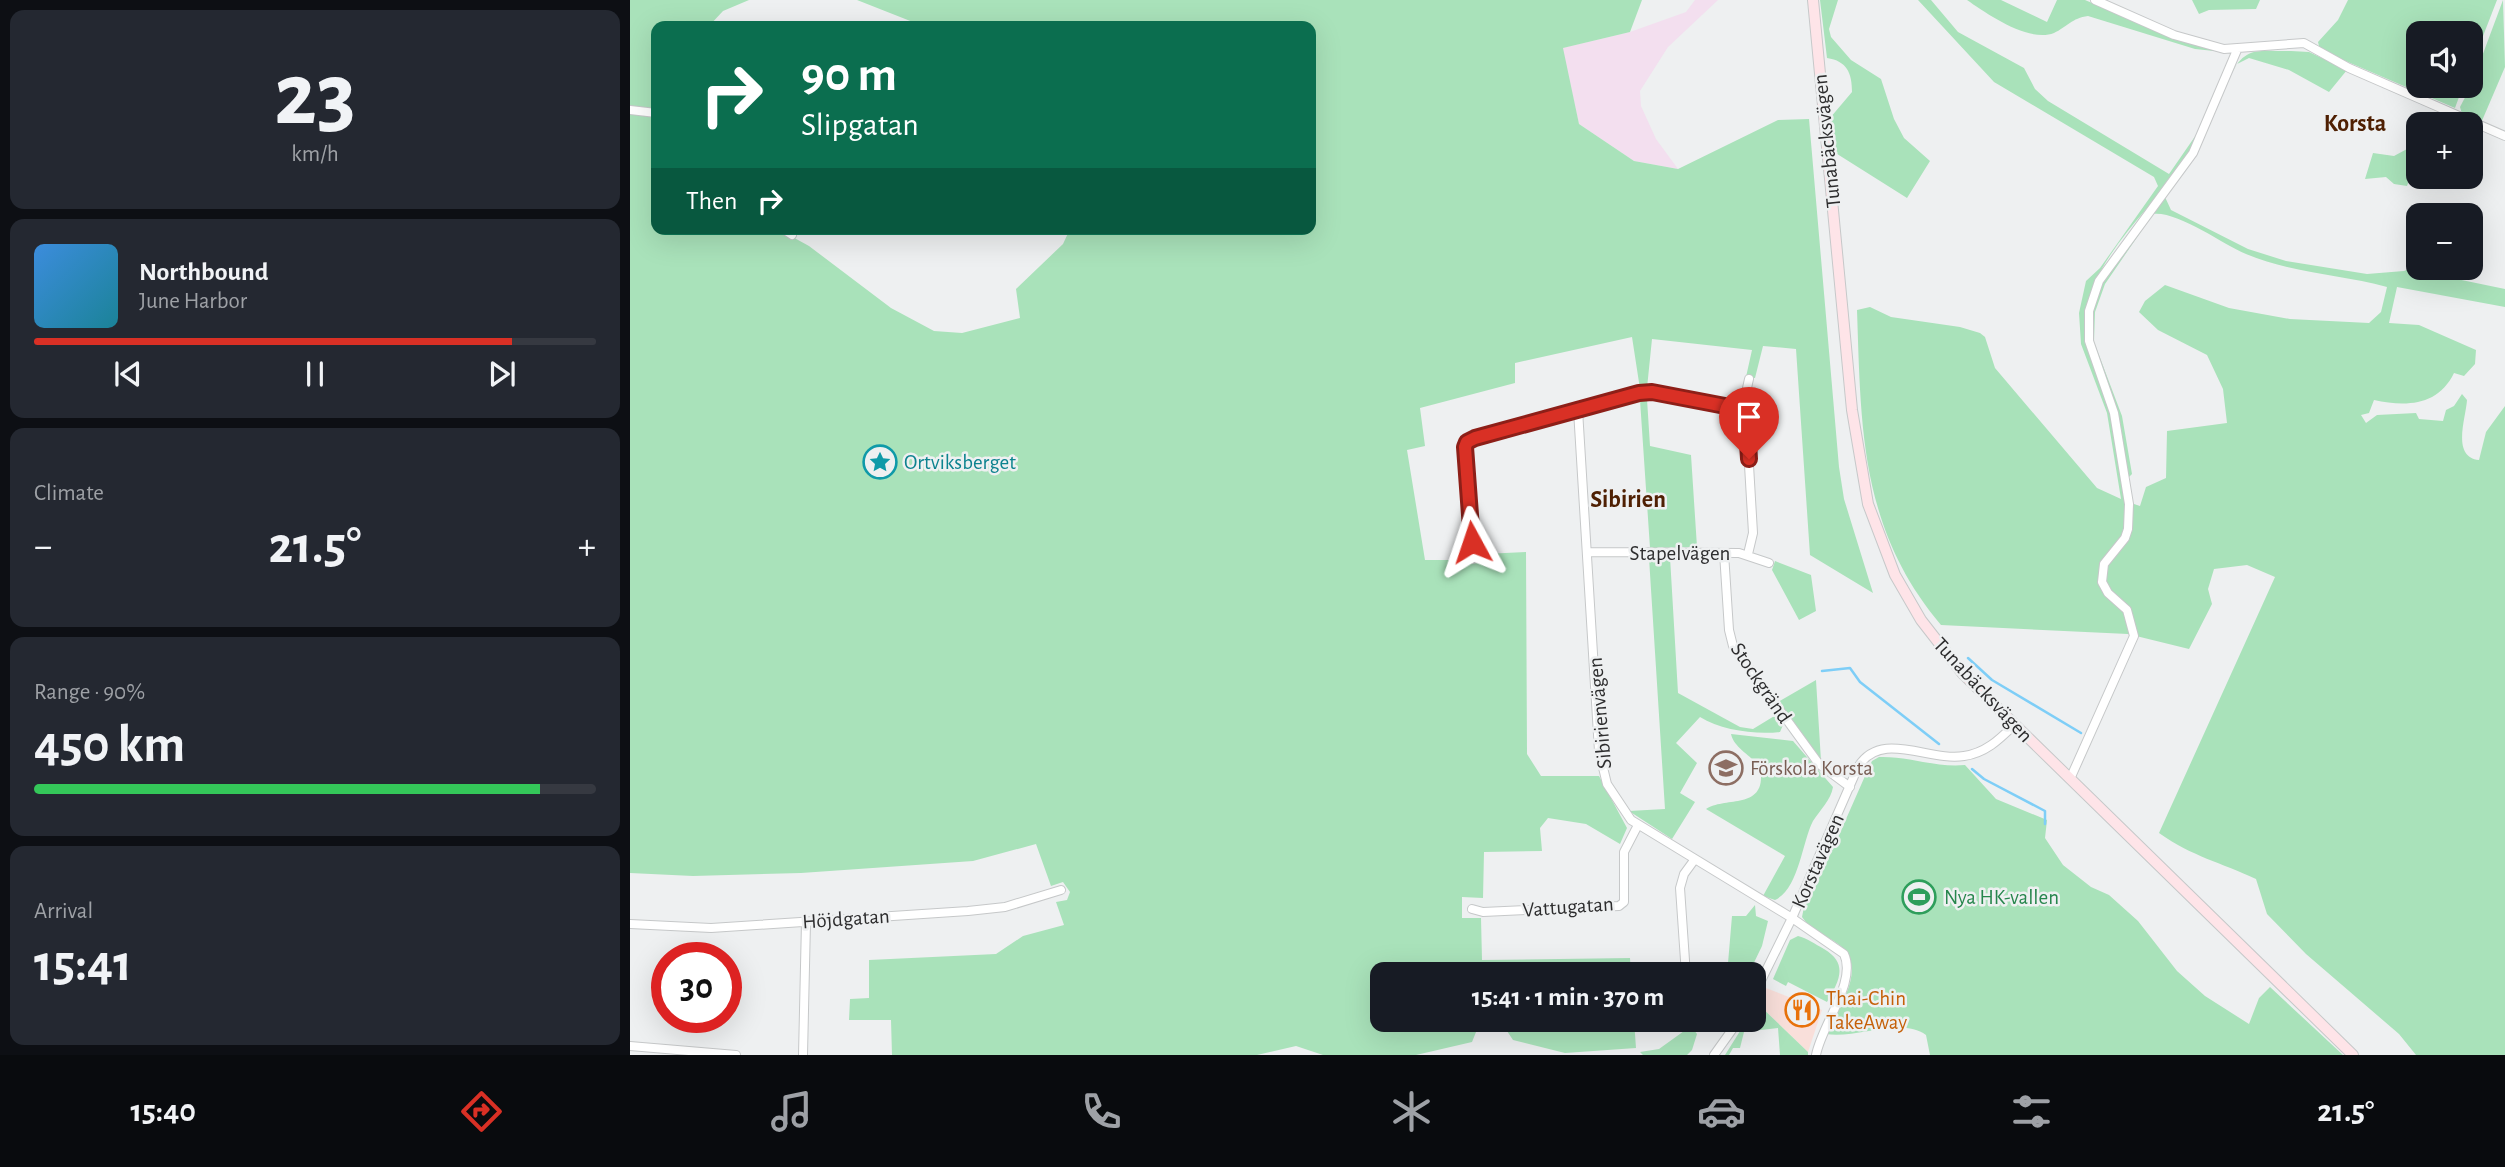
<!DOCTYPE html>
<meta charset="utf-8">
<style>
body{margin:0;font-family:"Alegreya Sans",sans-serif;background:#242831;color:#f1f3f6;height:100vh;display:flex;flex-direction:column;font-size:26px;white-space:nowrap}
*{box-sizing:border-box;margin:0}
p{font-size:23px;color:#9ea1a6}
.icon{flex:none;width:38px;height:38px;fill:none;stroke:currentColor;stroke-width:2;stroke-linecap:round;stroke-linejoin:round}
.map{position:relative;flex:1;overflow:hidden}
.panel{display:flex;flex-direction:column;gap:10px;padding:10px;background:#0d0f14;width:630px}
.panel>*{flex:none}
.banner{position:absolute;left:21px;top:21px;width:665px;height:214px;border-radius:14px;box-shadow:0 7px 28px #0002;background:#0b6e4f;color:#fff;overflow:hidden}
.controls{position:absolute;left:1776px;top:21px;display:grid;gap:14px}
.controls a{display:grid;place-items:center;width:77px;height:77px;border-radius:14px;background:#171b24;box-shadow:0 7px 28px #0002;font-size:35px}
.speed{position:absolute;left:21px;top:942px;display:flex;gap:14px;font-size:35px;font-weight:700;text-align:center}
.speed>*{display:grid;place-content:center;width:91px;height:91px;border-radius:50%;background:#171b24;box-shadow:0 7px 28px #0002;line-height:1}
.speed .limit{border:10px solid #d22;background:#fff;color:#111}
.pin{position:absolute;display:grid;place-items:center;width:60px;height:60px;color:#fff;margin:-72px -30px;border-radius:50% 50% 50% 0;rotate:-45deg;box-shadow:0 0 7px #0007}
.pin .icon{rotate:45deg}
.me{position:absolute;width:77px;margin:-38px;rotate:355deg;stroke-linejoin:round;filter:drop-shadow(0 0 5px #0008)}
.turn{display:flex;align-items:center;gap:24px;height:147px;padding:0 35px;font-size:32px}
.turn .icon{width:91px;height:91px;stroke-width:2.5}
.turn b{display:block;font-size:49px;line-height:60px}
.then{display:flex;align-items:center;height:66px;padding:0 35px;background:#0003;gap:14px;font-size:26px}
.big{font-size:52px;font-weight:700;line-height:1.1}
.panel .widget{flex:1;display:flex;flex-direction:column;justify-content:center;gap:10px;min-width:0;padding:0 24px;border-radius:14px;background:#242831}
.panel .dial{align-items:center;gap:0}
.dial b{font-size:91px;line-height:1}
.song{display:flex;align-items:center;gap:21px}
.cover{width:84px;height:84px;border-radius:10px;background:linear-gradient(135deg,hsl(210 70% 55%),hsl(190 70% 35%))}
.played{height:7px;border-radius:4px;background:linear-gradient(90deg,#d93025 85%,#363941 85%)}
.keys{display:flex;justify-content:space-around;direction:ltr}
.heat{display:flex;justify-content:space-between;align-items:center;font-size:38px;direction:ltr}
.charge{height:10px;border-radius:5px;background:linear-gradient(90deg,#34c759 90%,#363941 0)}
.trip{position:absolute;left:740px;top:962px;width:396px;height:70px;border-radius:14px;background:#171b24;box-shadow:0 7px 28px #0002;font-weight:700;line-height:70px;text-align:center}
.menu{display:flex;height:112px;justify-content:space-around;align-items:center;background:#090b0e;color:#9ea1a6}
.menu .icon{width:49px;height:49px}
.menu .on{color:#d93025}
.menu b{font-size:32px;color:#f1f3f6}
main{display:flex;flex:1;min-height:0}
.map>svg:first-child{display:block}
.commercial{fill:#f9dfda}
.industrial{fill:#f3dfef}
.green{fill:#a9e2ba}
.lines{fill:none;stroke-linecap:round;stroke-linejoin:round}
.stream{stroke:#7ecef7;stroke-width:2.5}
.street-casing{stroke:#c6c8c9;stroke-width:10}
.secondary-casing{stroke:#c6c8c9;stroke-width:12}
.street{stroke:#fff;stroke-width:8}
.secondary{stroke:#fee4e8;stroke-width:10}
.route-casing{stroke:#8d1f18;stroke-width:18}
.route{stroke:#d93025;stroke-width:12}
.labels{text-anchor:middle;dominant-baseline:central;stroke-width:5;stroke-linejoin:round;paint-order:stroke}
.street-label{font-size:21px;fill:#2d2d2e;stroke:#eef0f1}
.culture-label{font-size:21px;fill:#0d838f;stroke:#eef0f1;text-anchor:start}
.education-label{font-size:21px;fill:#785e54;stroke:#eef0f1;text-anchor:start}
.leisure-label{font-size:21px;fill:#27864d;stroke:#eef0f1;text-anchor:start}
.food-label{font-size:21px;fill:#c56008;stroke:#eef0f1;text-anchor:start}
.quarter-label{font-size:24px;font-weight:bold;fill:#4f2003;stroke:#eef0f1}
</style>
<main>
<section class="panel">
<div class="widget dial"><b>23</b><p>km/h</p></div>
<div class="widget">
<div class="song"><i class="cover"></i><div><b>Northbound</b><p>June Harbor</p></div></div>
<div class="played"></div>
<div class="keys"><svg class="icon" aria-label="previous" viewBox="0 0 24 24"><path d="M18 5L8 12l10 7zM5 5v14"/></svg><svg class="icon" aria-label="pause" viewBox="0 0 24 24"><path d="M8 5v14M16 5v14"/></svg><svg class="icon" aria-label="next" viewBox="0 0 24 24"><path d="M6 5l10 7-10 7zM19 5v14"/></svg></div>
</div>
<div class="widget"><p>Climate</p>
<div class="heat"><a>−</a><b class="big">21.5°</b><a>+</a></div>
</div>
<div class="widget"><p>Range · 90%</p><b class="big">450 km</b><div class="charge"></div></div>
<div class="widget"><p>Arrival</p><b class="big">15:41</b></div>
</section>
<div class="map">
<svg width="1875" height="1055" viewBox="0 0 1875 1055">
<rect width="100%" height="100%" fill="#eef0f1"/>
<path class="commercial" d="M1136 988 1192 1010 1178 1052 1127 1003Z"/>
<path class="industrial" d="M1065 0H1088L1038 47 1010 91 1011 106 1026 139 1048 169 1004 161 949 124 932 48 1000 32 1056 12Z"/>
<path class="green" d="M0 0H119L93 11 79 26H26V132L22 137 26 169V229H148L179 246 261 308 304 331 332 333 390 318 386 289 433 244 440 229H681V26H293L227 0H1012L1000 32 933 48 949 124 1004 161 1048 169 1148 120 1179 119 1209 467 1214 499 1243 593 1180 555 1166 349 1133 346 1125 378 1116 377 1122 350 1022 339 1017 388 1010 389 1002 337 885 363V383L790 408 795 446 777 450 795 560H840L842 564 854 562V554L896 552 897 754 911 776H969L997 828 990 844 956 824 918 818 910 828 912 851 854 852 853 898 832 897V918H851L852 960 1000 958 1001 975H752V1020H1004L1006 1048 935 1053 883 1040 877 1031 846 1032 842 1042 786 1055H693L666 1046 627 1055H262L261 1020H219L220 999 239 998V960L366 954 393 936 434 925 426 902 437 900 440 892 433 882 421 886 406 844 343 861 171 873 63 876 0 873Z
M1190 0H1208L1199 29 1201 37 1221 60 1251 79 1264 119 1274 138 1300 161 1277 198 1204 152 1200 118 1222 92C1222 73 1217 61 1197 58Z
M1288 0H1301L1328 32 1394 68 1405 89 1418 101 1539 174 1566 135 1597 65C1585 98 1573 134 1553 163 1516 217 1447 269 1455 341L1484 425 1495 501 1510 506 1516 487 1536 478 1537 431 1597 423 1593 389 1577 355 1528 330 1509 312 1515 301 1535 285 1599 308 1660 319 1739 323 1751 312 1757 287C1710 274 1661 273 1616 254 1592 244 1548 211 1523 214L1475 284 1465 312 1464 342 1492 416 1502 474 1498 478C1494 455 1493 431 1487 409 1480 382 1460 356 1460 327 1460 278 1518 214 1549 178L1535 197 1541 210 1618 249 1656 261 1737 274 1774 271 1788 265V268H1805L1817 277 1875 289V307L1767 287 1759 323 1789 325 1846 350 1845 364 1834 376 1824 373C1808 406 1776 407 1744 400L1739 413 1731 415 1736 423 1747 415 1786 413 1789 419 1813 421 1816 410 1824 406 1832 394 1837 400C1836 418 1821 457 1849 460L1856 432 1875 406V1055H1786L1769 1034 1676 954 1637 914 1626 879C1590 862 1563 857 1529 833L1645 577 1617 565 1584 569 1578 589 1582 604 1559 649 1498 634 1311 625C1230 529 1231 428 1227 310L1240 307 1261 317 1330 327 1350 333 1355 337 1365 368 1467 488 1491 499 1477 413 1451 344 1449 313 1456 281 1470 268 1528 186 1524 177 1364 82Z
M1337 0H1371L1417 22 1427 0H1455L1544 38 1594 52 1565 49 1458 16C1442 18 1437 27 1424 33 1399 43 1357 14 1337 0Z
M1562 0H1630L1626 9 1579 10 1569 14Z
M1718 0H1867L1841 67V33H1788V86H1833L1825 108 1690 50 1688 42 1708 20Z
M1873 0 1875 67 1851 123 1832 114 1830 107 1841 86Z
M1661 51 1679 52 1717 70 1699 92 1659 70 1619 58 1607 64 1600 76C1616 44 1630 52 1661 51Z
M1777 149 1785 151 1786 161 1777 186 1764 184 1756 177 1735 179 1743 153 1764 156Z
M1017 399 1020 446 1061 455 1067 547 1020 548 1010 400Z
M1040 557 1048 693 1110 727 1123 729 1146 715 1153 725 1150 732C1125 735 1091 730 1070 717L1046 743 1067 763 1050 793 1065 802 1042 839 999 811 1035 809 1019 558Z
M1145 561 1181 575 1186 611 1169 620 1142 570Z
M1186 680 1191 761 1148 702Z
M1101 734 1163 741 1203 787C1201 800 1190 810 1183 821 1172 842 1169 889 1145 900L1133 896 1155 856 1076 809C1094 797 1132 809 1131 776 1130 757 1105 752 1101 734Z
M1249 757C1279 756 1306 768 1335 765L1366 799 1417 820 1415 838 1433 865 1461 887 1479 895 1508 921 1547 971 1575 996 1619 1024 1629 998 1640 987 1713 1055H1300L1296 1035C1271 1017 1226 1039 1196 1034 1208 1008 1240 967 1208 944 1196 935 1181 931 1172 917L1174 907C1200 860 1219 810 1242 761Z
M1125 905 1126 916 1138 921 1132 946 1118 975H1097L1102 916H1116Z
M1168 936C1177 938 1185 944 1194 949 1219 964 1209 981 1197 1002L1158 982 1156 986 1143 979 1160 940Z
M1127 1003 1178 1052V1055H1150L1148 1028 1114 1032 1110 1048H1103L1099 1055H1095L1117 1020H1124Z
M1061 1026 1067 1034 1062 1050 1057 1055H1013L1010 1052 1029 1049Z"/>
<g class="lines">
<path class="stream" d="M1338 658 1362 680 1451 733
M1192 671 1220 668 1230 682 1309 744
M1342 769 1354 779 1415 811V824"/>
<defs>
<path id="street" d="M1465 0 1544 35 1594 49 1674 43 1719 68 1875 136
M0 110 26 113
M153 229 162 235
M948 410 969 751 977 784 1001 820 1162 918 1214 954C1227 982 1192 1024 1186 1055
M959 552 1109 553 1139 563
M1094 553 1099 630 1103 646 1189 764 1220 787
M1118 554 1123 533 1115 397 1119 379
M846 558C839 528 829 471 837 442L1009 393 1022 392 1116 410
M1440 779 1504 636 1497 610 1478 593 1472 582 1474 564 1495 538 1498 529 1499 504 1484 413 1459 341V311L1469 281 1563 153 1607 50
M842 909 853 912 989 906 994 902V852L1008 825
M0 924 81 928 338 911 375 907 431 890
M1056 975 1050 888 1054 874 1065 859
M1124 995 1162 918 1228 767C1251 729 1299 762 1334 756 1355 753 1369 740 1383 726
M0 1046 106 1055
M173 1055 176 922
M1084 1055 1109 1020"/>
<path id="secondary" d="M1183 0 1222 410 1238 504 1265 575 1291 620 1333 674 1723 1055"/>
</defs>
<use href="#street" class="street-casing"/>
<use href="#secondary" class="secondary-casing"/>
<use href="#street" class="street"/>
<use href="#secondary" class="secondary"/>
</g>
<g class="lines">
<defs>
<path id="route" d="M842 542 835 447 837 442 845 438 1009 393 1022 392 1116 410 1119 459"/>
</defs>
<use href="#route" class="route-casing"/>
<use href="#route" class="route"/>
</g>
<defs>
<symbol id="sight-ring" viewBox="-11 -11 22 22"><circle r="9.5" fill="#eef0f1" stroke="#0f9aa8" stroke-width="1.5"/><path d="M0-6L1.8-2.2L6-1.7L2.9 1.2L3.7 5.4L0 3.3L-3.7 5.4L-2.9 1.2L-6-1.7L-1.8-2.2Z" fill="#0f9aa8"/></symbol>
<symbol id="school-ring" viewBox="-11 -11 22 22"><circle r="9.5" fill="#eef0f1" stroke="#8d6e63" stroke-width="1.5"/><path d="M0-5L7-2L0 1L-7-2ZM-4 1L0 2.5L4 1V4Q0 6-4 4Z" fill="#8d6e63"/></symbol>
<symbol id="stadium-ring" viewBox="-11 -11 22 22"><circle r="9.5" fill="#eef0f1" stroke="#2e9e5b" stroke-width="1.5"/><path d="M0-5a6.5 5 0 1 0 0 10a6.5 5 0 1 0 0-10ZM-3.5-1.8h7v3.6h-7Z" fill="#2e9e5b"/></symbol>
<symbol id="restaurant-ring" viewBox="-11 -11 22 22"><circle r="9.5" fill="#eef0f1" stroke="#e8710a" stroke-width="1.5"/><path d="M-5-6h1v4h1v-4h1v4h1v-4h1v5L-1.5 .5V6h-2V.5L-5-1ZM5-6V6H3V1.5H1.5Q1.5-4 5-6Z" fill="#e8710a"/></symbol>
</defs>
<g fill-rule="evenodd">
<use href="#sight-ring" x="231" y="443" width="38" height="38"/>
<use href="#school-ring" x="1077" y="749" width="38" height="38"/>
<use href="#stadium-ring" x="1270" y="878" width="38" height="38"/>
<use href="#restaurant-ring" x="1153" y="991" width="38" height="38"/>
</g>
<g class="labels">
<g class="street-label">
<text transform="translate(1197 141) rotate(-96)">Tunabäcksvägen</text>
<text x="1050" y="553">Stapelvägen</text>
<text transform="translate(1131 683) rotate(56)">Stockgränd</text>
<text transform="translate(1353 690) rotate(47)">Tunabäcksvägen</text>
<text transform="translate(970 713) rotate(-95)">Sibirienvägen</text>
<text transform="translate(1188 861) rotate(-66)">Korstavägen</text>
<text transform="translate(938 907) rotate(-4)">Vattugatan</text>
<text transform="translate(216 919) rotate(-4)">Höjdgatan</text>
</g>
<g class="culture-label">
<text x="274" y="462">Ortviksberget</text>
</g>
<g class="education-label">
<text x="1120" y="768">Förskola Korsta</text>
</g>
<g class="leisure-label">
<text x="1314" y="897">Nya HK-vallen</text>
</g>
<g class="food-label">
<text x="1196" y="998">Thai-Chin<tspan x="1196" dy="24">TakeAway</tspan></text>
</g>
<g class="quarter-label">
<text x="1725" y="124">Korsta</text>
<text x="998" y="500">Sibirien</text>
</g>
</g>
</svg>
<div class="controls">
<a><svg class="icon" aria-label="sound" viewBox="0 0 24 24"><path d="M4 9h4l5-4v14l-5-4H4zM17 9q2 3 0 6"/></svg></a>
<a>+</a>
<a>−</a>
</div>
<div class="speed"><div class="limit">30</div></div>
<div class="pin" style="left:1119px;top:459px;background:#d93025"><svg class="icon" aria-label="arrive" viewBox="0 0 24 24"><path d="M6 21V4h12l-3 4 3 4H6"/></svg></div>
<svg class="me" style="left:842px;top:542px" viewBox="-20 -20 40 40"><path d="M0-17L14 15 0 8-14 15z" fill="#d93025" stroke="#fff" stroke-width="4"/></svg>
<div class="trip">15:41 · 1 min · 370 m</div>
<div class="banner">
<div class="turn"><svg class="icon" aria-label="right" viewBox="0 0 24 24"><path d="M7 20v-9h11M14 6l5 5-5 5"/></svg><div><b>90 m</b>Slipgatan</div></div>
<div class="then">Then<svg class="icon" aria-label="right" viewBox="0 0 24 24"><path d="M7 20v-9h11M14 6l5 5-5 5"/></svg></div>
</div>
</div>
</main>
<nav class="menu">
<b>15:40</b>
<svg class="icon on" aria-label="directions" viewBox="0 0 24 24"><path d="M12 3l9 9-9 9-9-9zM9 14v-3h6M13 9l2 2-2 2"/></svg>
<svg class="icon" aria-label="music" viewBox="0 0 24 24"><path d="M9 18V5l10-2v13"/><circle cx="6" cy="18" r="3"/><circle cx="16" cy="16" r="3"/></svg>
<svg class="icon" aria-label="phone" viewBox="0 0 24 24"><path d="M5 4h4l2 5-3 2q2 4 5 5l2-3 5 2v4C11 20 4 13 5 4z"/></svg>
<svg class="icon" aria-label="climate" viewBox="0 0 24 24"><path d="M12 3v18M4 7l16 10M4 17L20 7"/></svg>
<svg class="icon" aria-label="car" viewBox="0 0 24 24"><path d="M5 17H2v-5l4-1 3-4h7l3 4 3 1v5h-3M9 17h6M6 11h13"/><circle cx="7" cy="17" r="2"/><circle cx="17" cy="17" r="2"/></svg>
<svg class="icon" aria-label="filters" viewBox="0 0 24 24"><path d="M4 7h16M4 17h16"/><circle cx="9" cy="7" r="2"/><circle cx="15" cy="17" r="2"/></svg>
<b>21.5°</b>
</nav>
